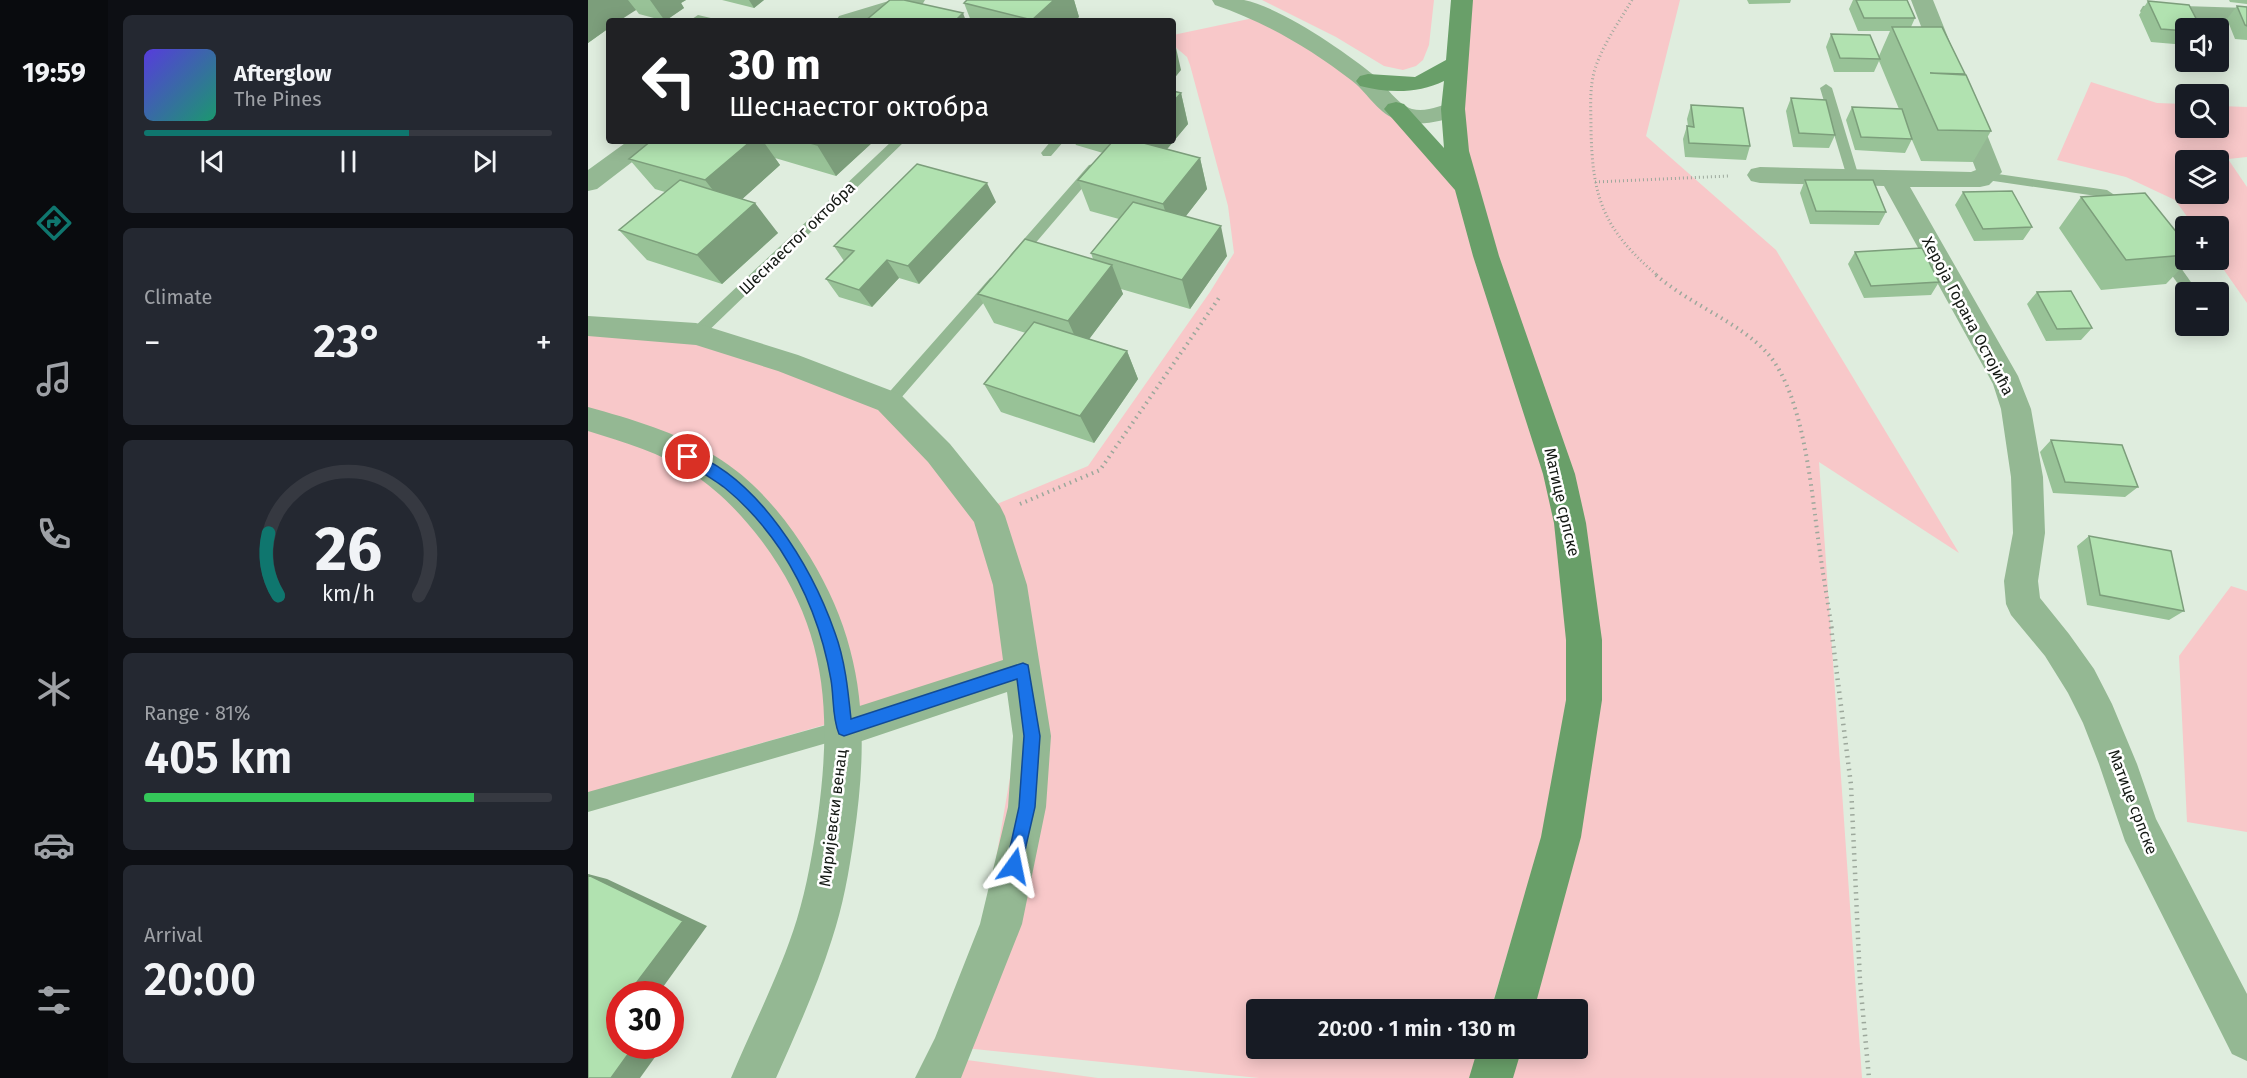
<!DOCTYPE html>
<meta charset="utf-8">
<style>
body{margin:0;font-family:"Fira Sans",sans-serif;background:#242831;color:#f1f3f6;height:100vh;display:flex;flex-direction:column;font-size:22px;white-space:nowrap}
*{box-sizing:border-box;margin:0}
p{font-size:20px;color:#9ea1a6}
.icon{flex:none;width:33px;height:33px;fill:none;stroke:currentColor;stroke-width:2;stroke-linecap:round;stroke-linejoin:round}
.map{position:relative;flex:1;overflow:hidden}
.drawer{display:flex;flex-direction:column;gap:15px;padding:15px;background:#0d0f14;width:480px}
.drawer>*{flex:none}
.hud{position:absolute;left:18px;top:18px;width:570px;height:126px;border-radius:6px;box-shadow:0 3px 15px #0003;background:#202124;color:#fff;overflow:hidden}
.controls{position:absolute;left:1587px;top:18px;display:grid;gap:12px}
.controls a{display:grid;place-items:center;width:54px;height:54px;border-radius:6px;background:#171b24;box-shadow:0 3px 15px #0003;font-size:30px}
.speed{position:absolute;left:18px;top:981px;display:flex;gap:12px;font-size:30px;font-weight:700;text-align:center}
.speed>*{display:grid;place-content:center;width:78px;height:78px;border-radius:50%;background:#171b24;box-shadow:0 3px 15px #0003;line-height:1}
.speed .limit{border:9px solid #d22;background:#fff;color:#111}
.pin{position:absolute;display:grid;place-items:center;width:51px;height:51px;color:#fff;margin:-26px;border:3px solid #fff;border-radius:50%;box-shadow:0 2px 6px #0007}
.me{position:absolute;width:66px;margin:-33px;rotate:12deg;stroke-linejoin:round;filter:drop-shadow(0 0 4px #0008)}
.turn{display:flex;align-items:center;gap:21px;height:126px;padding:0 24px;font-size:27px}
.turn .icon{width:78px;height:78px;stroke-width:2.5}
.turn b{display:block;font-size:42px;line-height:51px}
.big{font-size:45px;font-weight:600;line-height:1.1}
.drawer .widget{flex:1;display:flex;flex-direction:column;justify-content:center;gap:9px;min-width:0;padding:0 21px;border-radius:9px;background:#242831}
.drawer .dial{align-items:center;gap:0}
.dial svg{height:156px;overflow:visible;fill:none;stroke:#363941;stroke-width:7;stroke-linecap:round;text-anchor:middle}
.dial text{fill:#f1f3f6;stroke:none}
.song{display:flex;align-items:center;gap:18px}
.cover{width:72px;height:72px;border-radius:9px;background:linear-gradient(135deg,hsl(250 70% 55%),hsl(160 70% 35%))}
.played{height:6px;border-radius:3px;background:linear-gradient(90deg,#0f766e 65%,#363941 65%)}
.keys{display:flex;justify-content:space-around;direction:ltr}
.heat{display:flex;justify-content:space-between;align-items:center;font-size:33px;direction:ltr}
.charge{height:9px;border-radius:4px;background:linear-gradient(90deg,#34c759 81%,#363941 0)}
.trip{position:absolute;left:658px;top:999px;width:342px;height:60px;border-radius:6px;background:#171b24;box-shadow:0 3px 15px #0003;font-weight:600;line-height:60px;text-align:center}
main{display:flex;flex:1;min-height:0}
.tab-bar{display:flex;flex-direction:column;width:108px;justify-content:space-around;align-items:center;background:#090b0e;color:#9ea1a6}
.tab-bar .icon{width:42px;height:42px}
.tab-bar .on{color:#0f766e}
.tab-bar b{font-size:27px;color:#f1f3f6}
.map>svg:first-child{display:block}
.green{fill:#f8c8c9;fill-rule:evenodd}
.lines{fill:none;stroke-linecap:round;stroke-linejoin:round}
.path-far2{stroke:#9da89c;stroke-width:3;stroke-dasharray:1 3;stroke-linecap:butt}
.path-far1{stroke:#9da89c;stroke-width:4;stroke-dasharray:1.5 4.5;stroke-linecap:butt}
.path{stroke:#9da89c;stroke-width:4.5;stroke-dasharray:1.5 5;stroke-linecap:butt}
.service{fill:#94b893;fill-rule:evenodd}
.minor{fill:#94b893;fill-rule:evenodd}
.tertiary{fill:#94b893;fill-rule:evenodd}
.secondary{fill:#699f69;fill-rule:evenodd}
.wall{fill:#98c297}
.shaded-wall{fill:#7c9e7b}
.building{fill:#b1e2b0;stroke:#7c9e7b;stroke-width:1.5}
.route{fill:#1a73e8;stroke:#114b97;stroke-width:1.5}
.labels{text-anchor:middle;dominant-baseline:central;stroke-width:5;stroke-linejoin:round;paint-order:stroke}
.street-label{font-size:16px;fill:#141914;stroke:#fff}
</style>
<main>
<nav class="tab-bar">
<b>19:59</b>
<svg class="icon on" aria-label="directions" viewBox="0 0 24 24"><path d="M12 3l9 9-9 9-9-9zM9 14v-3h6M13 9l2 2-2 2"/></svg>
<svg class="icon" aria-label="music" viewBox="0 0 24 24"><path d="M9 18V5l10-2v13"/><circle cx="6" cy="18" r="3"/><circle cx="16" cy="16" r="3"/></svg>
<svg class="icon" aria-label="phone" viewBox="0 0 24 24"><path d="M5 4h4l2 5-3 2q2 4 5 5l2-3 5 2v4C11 20 4 13 5 4z"/></svg>
<svg class="icon" aria-label="climate" viewBox="0 0 24 24"><path d="M12 3v18M4 7l16 10M4 17L20 7"/></svg>
<svg class="icon" aria-label="car" viewBox="0 0 24 24"><path d="M5 17H2v-5l4-1 3-4h7l3 4 3 1v5h-3M9 17h6M6 11h13"/><circle cx="7" cy="17" r="2"/><circle cx="17" cy="17" r="2"/></svg>
<svg class="icon" aria-label="filters" viewBox="0 0 24 24"><path d="M4 7h16M4 17h16"/><circle cx="9" cy="7" r="2"/><circle cx="15" cy="17" r="2"/></svg>
</nav>
<section class="drawer">
<div class="widget">
<div class="song"><i class="cover"></i><div><b>Afterglow</b><p>The Pines</p></div></div>
<div class="played"></div>
<div class="keys"><svg class="icon" aria-label="previous" viewBox="0 0 24 24"><path d="M18 5L8 12l10 7zM5 5v14"/></svg><svg class="icon" aria-label="pause" viewBox="0 0 24 24"><path d="M8 5v14M16 5v14"/></svg><svg class="icon" aria-label="next" viewBox="0 0 24 24"><path d="M6 5l10 7-10 7zM19 5v14"/></svg></div>
</div>
<div class="widget"><p>Climate</p>
<div class="heat"><a>−</a><b class="big">23°</b><a>+</a></div>
</div>
<div class="widget dial"><svg viewBox="0 0 100 80">
<path d="M14 69A42 42 0 1 1 86 69"/>
<path d="M14 69A42 42 0 0 1 9 37" stroke="#0f766e"/>
<text x="50" y="56" font-size="32" font-weight="700">26</text>
<text x="50" y="72" font-size="11">km/h</text>
</svg></div>
<div class="widget"><p>Range · 81%</p><b class="big">405 km</b><div class="charge"></div></div>
<div class="widget"><p>Arrival</p><b class="big">20:00</b></div>
</section>
<div class="map">
<svg width="1659" height="1078" viewBox="0 0 1659 1078">
<rect width="100%" height="100%" fill="#dfedde"/>
<path class="green" d="M674 0H846L841 45 835 60 828 66 815 70 796 66 748 37Z
M883 0H1092L1058 136 1188 250 1371 553 1231 462 1274 1078H922L930 1049 990 1048V1010L940 1009 1012 706 930 319 879 154 875 112Z
M675 16 770 79 869 188 958 470 976 574 981 695 956 831 903 1009 669 1010V1048L891 1049 882 1078H671L347 1045 398 917 430 731 421 665 243 723 0 793V325L98 331 290 399 390 512 500 466 622 292 646 253 640 206 602 65 599 57 585 45V35Z
M1503 82 1569 103 1597 104 1598 128H1630L1631 106 1659 107V157L1640 159 1659 187V303L1629 260H1630V226H1606L1587 200 1538 177 1469 160ZM1630 160V194H1598V160Z
M1643 586 1659 591V832L1599 822 1591 656Z
M379 1060 510 1078H370Z"/>
<g class="lines">
<path class="path-far2" d="M1044 0C1031 22 1015 44 1007 69 1001 88 1003 109 1003 128 1004 199 1016 230 1070 276
M1007 182 1141 176"/>
<path class="path-far1" d="M1068 275C1101 304 1153 323 1180 354 1215 394 1223 486 1230 538 1234 568 1239 598 1244 629
M432 504 512 470 633 295"/>
<path class="path" d="M1243 627 1263 785 1272 981 1281 1078"/>
<path class="service" d="M110 15 127 19 128 21H101Z
M1238 84 1244 88 1271 177 1269 180 1265 181 1259 177 1232 88Z
M304 141H317L113 338H103L101 334 103 330Z
M463 141H476L463 156H455L453 153Z
M505 164 509 165 511 168 509 171 433 260H423L421 257 423 254 501 165Z
M1396 172 1519 190 1546 208 1540 212 1515 197 1392 179 1390 176 1392 173Z
M1576 249 1581 251 1605 285 1607 288 1605 291H1595L1571 257 1569 254 1571 251Z
M407 276 412 278 414 281 412 284 306 406H296L293 402 296 398 402 278Z
M256 720 263 723 265 729 263 735 256 738 0 812V792Z"/>
<path class="minor" d="M304 0H337L334 5 281 21H248L251 16Z
M624 0C634 0 646 0 656 0 692 7 758 52 787 76 798 86 809 104 824 109 842 114 857 100 873 104L877 109 873 114C852 122 829 128 807 119 789 112 778 91 763 80 721 48 677 22 627 5Z
M1323 0H1345L1414 172 1401 185 1392 187H1322L1430 376 1443 409 1455 477 1457 533 1450 581 1452 598 1481 634 1506 669 1524 704 1549 764 1568 819 1659 994V1061L1644 1054 1537 841 1511 764 1495 723 1480 693 1457 656 1423 615 1418 604 1416 581 1425 533 1423 477 1413 409 1405 384 1296 186 1172 183 1163 181 1159 175 1163 169 1172 167 1383 172 1388 170Z
M1563 5 1659 8V22L1555 16 1552 11 1555 6Z
M40 141H68L65 146 9 189 0 191V170Z
M0 316 108 323 210 355 312 394 362 444 412 506 417 516 439 585 463 736 458 807 434 924 373 1078H327L347 1038 392 924 420 807 425 736 419 692 256 747 243 742 237 729 243 716 256 711 415 660 405 585 386 522 340 462 290 410 190 371 108 345 0 336Z"/>
<path class="tertiary" d="M0 407C43 419 88 432 127 456 167 480 198 518 222 557 278 649 281 734 266 837 261 872 255 906 244 939 229 987 208 1033 188 1078H143C165 1025 192 974 209 919 219 886 225 851 230 816 244 711 239 628 173 540 154 515 131 491 105 474 73 453 36 442 0 431Z"/>
<path class="secondary" d="M863 0H885L877 109 881 151 911 256 987 474 998 523 1014 640V700L993 837 946 1010H903L953 837 978 700V640L966 523 955 474 885 256 867 190 796 109 800 104 808 102 816 104 856 148 853 109 856 81C830 94 799 93 772 86L768 81 772 76 780 74 827 77 858 60Z
M890 1048H934L925 1078H881Z"/>
</g>
<path class="wall" d="M0 0H98L93 3 96 8 77 21 51 14 48 10 21 21V28L0 43Z
M134 0H176L166 8Z
M379 0H486L491 17 486 21H383L376 3Z
M1159 0H1203L1202 3 1161 4Z
M1265 0H1319L1327 18 1323 27 1377 74 1376 75 1403 131 1385 162 1333 161 1321 133 1324 139 1317 153 1267 150 1258 120 1264 107 1311 109 1291 61 1286 72H1246L1238 47 1243 34 1291 56 1302 31H1270L1261 9Z
M1641 0H1659V4L1642 2Z
M1560 1 1598 28V45L1563 42 1551 15Z
M1649 6 1659 7V40L1647 39 1639 19Z
M593 93 600 124 579 149 612 158 619 189 597 217 639 256 602 309 533 289 535 294 501 339 539 351 550 379 506 443 413 412 396 384 438 333 406 323 390 294 505 259 503 253 531 219 502 211 490 180 515 153 488 145 486 141H585Z
M1203 98 1247 135 1241 148 1205 147 1198 111Z
M1103 105 1162 146 1158 160 1097 157 1095 139 1099 126H1100L1099 119Z
M63 141H286L248 176 187 158 192 165 154 199 190 233 134 284 59 260 31 230 77 192 67 189 41 159Z
M1217 180 1298 212 1291 225 1222 224 1212 193Z
M1375 192 1444 227 1435 240 1386 241 1367 205Z
M1493 197 1598 244V260H1601L1578 284 1513 290 1471 228Z
M408 202 331 284 311 278 284 307 251 297 238 279 256 261 246 246Z
M1267 252 1351 282 1343 295 1276 298 1260 264Z
M1449 292 1504 328 1493 340 1458 341 1439 304Z
M1463 440 1550 487 1537 497 1465 493 1452 452Z
M1501 536 1596 611 1581 620 1499 605 1489 546Z"/>
<path class="shaded-wall" d="M0 0H40L48 10 31 21H21V28L0 43Z
M62 0H98L93 3 96 8 77 21Z
M161 0H176L166 8Z
M466 0H486L491 17 486 21H444V20Z
M375 13 378 21H367Z
M586 39 593 70 585 80V40Z
M593 93 600 124 565 166 558 141H585V102Z
M163 141H175L192 165 141 211 117 180Z
M233 141H286L248 176 229 145Z
M612 158 619 189 584 234 575 204Z
M399 183 408 202 331 284 320 266Z
M167 203 190 233 134 284 109 255Z
M633 226 639 256 602 309 594 280Z
M299 260 311 278 284 307 271 290Z
M524 265 535 294 493 350 480 321Z
M539 351 550 379 506 443 492 416Z
M0 874 19 879 119 926 70 994H40Z
M32 1006V1020L24 1016Z
M46 1046H75L52 1078H23Z"/>
<path class="building" d="M302 0H316L375 13 367 21H277Z
M379 0H466L444 20 376 3Z
M1268 0H1319L1327 18H1276Z
M1560 1 1601 5 1613 28H1598V31L1573 29Z
M1649 6 1659 7V26L1657 25Z
M1304 27H1354L1377 74 1342 73 1378 75 1403 131 1350 130Z
M1243 34 1282 35 1292 59 1252 58Z
M585 91 593 93 585 102Z
M1203 98 1238 100 1247 135 1211 133Z
M1103 105 1155 108 1162 146 1101 143 1099 126 1106 127Z
M1264 107 1314 109 1324 139 1273 137Z
M63 141H163L117 180 41 159Z
M215 141H233L229 145Z
M525 141H548L612 158 575 204 490 180Z
M329 164 399 183 320 266 299 260 271 290 238 279 266 251 246 246Z
M92 180 167 203 109 255 31 230Z
M1217 180H1285L1298 212 1228 211Z
M1424 191 1444 227 1395 229 1375 192Z
M1557 193 1598 244V255L1538 260 1493 197Z
M545 202 633 226 594 280 503 253Z
M437 239 524 265 480 321 390 294Z
M1334 248 1351 282 1283 286 1267 252Z
M1483 291 1504 328 1469 329 1449 292Z
M446 322 539 351 492 416 396 384Z
M1463 440 1534 445 1550 487 1477 482Z
M1501 536 1583 551 1596 611 1512 595Z
M0 875 95 921 40 994H32V1006L24 1016 32 1020V1046H46L23 1078H0Z"/>
<path class="route" d="M100 452C170 476 224 567 247 633 257 660 260 690 263 719L435 663 440 665 452 736 447 807 432 872 426 874 420 872 418 866 431 807 436 736 429 679 256 736 251 734C244 718 246 697 243 680 235 633 218 589 192 549 177 527 158 505 137 488 130 482 96 462 93 457Z"/>
<g class="labels">
<g class="street-label">
<text transform="translate(209 238) rotate(-44)">Шеснаестог октобра</text>
<text transform="translate(1380 316) rotate(62)">Хероја Горана Остојића</text>
<text transform="translate(974 502) rotate(77)">Матице српске</text>
<text transform="translate(1545 802) rotate(69)">Матице српске</text>
<text transform="translate(245 818) rotate(-83)">Миријевски венац</text>
</g>
</g>
</svg>
<div class="controls">
<a><svg class="icon" aria-label="sound" viewBox="0 0 24 24"><path d="M4 9h4l5-4v14l-5-4H4zM17 9q2 3 0 6"/></svg></a>
<a><svg class="icon" aria-label="search" viewBox="0 0 24 24"><circle cx="10" cy="10" r="6"/><path d="M15 15l6 6"/></svg></a>
<a><svg class="icon" aria-label="layers" viewBox="0 0 24 24"><path d="M12 4l9 5-9 5-9-5zM3 14l9 5 9-5"/></svg></a>
<a>+</a>
<a>−</a>
</div>
<div class="speed"><div class="limit">30</div></div>
<div class="pin" style="left:100px;top:457px;background:#d93025"><svg class="icon" aria-label="arrive" viewBox="0 0 24 24"><path d="M6 21V4h12l-3 4 3 4H6"/></svg></div>
<svg class="me" style="left:426px;top:866px" viewBox="-20 -20 40 40"><path d="M0-17L14 15 0 8-14 15z" fill="#1a73e8" stroke="#fff" stroke-width="4"/></svg>
<div class="trip">20:00 · 1 min · 130 m</div>
<div class="hud">
<div class="turn"><svg class="icon" aria-label="left" viewBox="0 0 24 24"><path d="M17 20v-9H6M10 6l-5 5 5 5"/></svg><div><b>30 m</b>Шеснаестог октобра</div></div>
</div>
</div>
</main>
